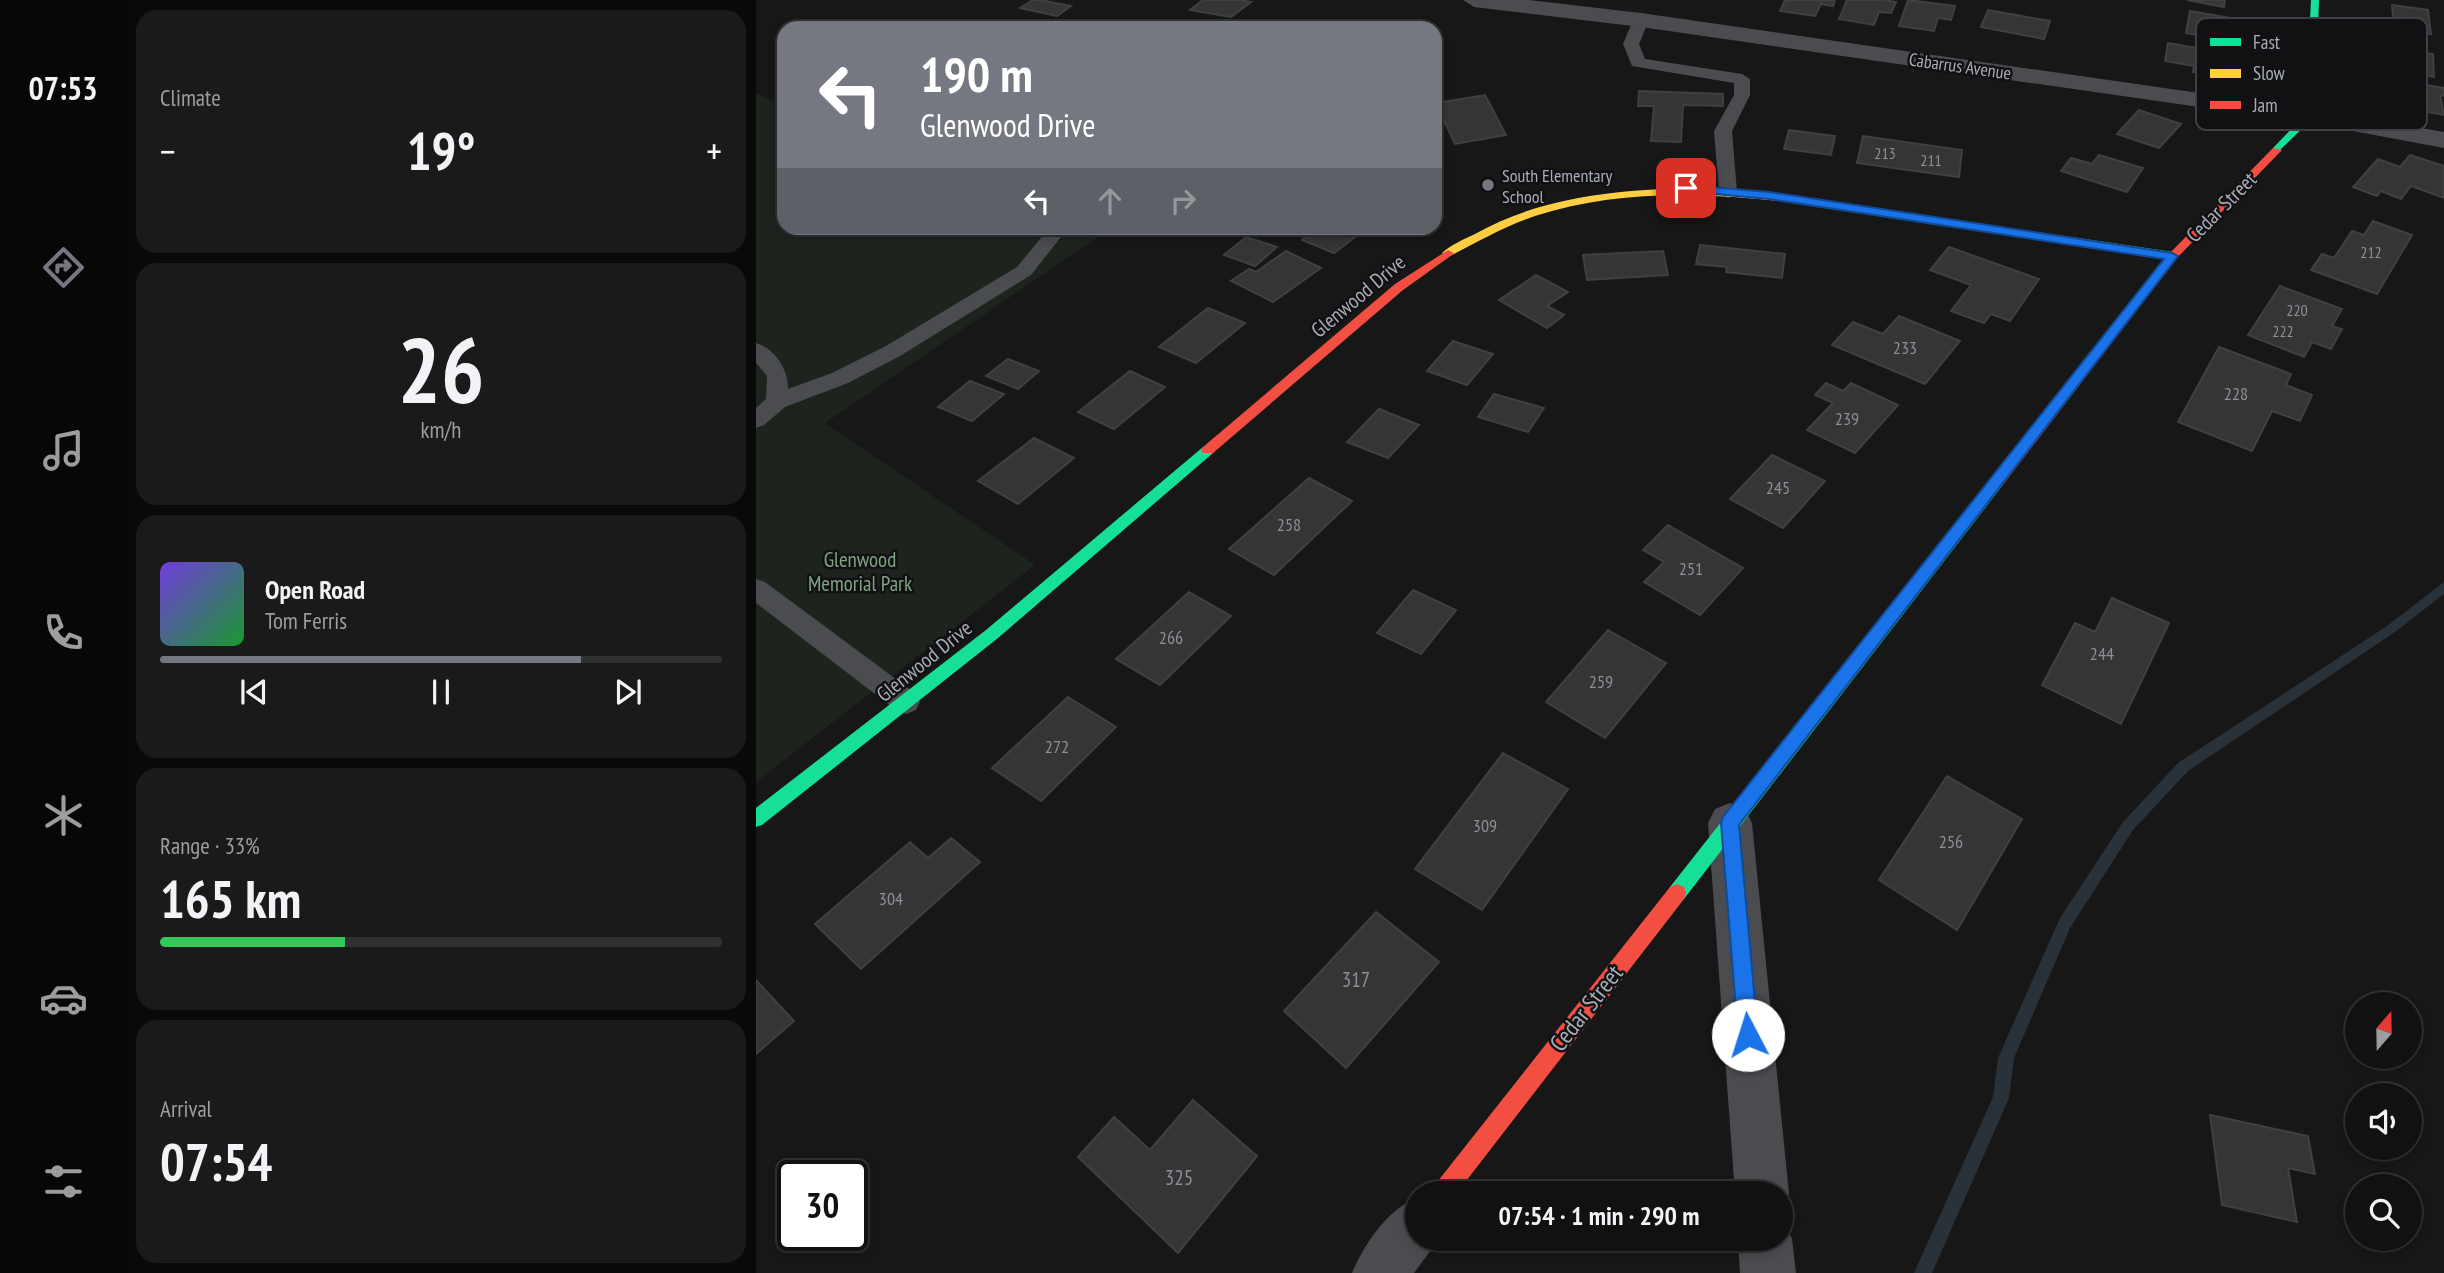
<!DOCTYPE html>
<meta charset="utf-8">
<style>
body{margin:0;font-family:"PT Sans Narrow",sans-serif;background:#1a1a1a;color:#f1f3f6;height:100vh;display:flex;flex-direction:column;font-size:26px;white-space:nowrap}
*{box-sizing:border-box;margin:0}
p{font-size:23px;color:#9c9d9f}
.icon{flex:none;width:38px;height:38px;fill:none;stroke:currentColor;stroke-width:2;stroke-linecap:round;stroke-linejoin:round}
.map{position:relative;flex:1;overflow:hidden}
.details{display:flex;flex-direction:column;gap:10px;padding:10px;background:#090909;width:630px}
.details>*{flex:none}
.guide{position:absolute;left:21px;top:21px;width:665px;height:214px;border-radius:21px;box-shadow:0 4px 10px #0003,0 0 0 2px #303131;background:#757880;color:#fff;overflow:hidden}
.needle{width:46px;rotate:20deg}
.controls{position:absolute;left:1589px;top:992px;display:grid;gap:14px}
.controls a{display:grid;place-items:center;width:77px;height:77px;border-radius:50%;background:#111;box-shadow:0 4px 10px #0003,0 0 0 2px #303131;font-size:35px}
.speed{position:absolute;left:21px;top:1160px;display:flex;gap:14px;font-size:35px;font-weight:700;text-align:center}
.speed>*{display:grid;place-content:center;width:91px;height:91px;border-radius:50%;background:#111;box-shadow:0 4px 10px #0003,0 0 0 2px #303131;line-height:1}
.speed .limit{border:4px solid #111;border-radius:10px;background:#fff;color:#111}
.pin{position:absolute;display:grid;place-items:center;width:60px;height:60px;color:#fff;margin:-30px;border-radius:14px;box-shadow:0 4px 10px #0006}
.me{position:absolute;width:77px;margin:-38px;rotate:355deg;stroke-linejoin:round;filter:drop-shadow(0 0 5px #0008)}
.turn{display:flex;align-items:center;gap:24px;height:147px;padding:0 28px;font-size:32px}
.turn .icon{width:91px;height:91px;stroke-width:2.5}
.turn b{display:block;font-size:49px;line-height:60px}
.lanes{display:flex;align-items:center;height:66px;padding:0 28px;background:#0003;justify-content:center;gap:35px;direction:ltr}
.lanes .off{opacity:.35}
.big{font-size:52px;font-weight:600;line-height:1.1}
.details .widget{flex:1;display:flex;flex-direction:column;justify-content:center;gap:10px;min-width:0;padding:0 24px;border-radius:21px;background:#1a1a1a}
.details .dial{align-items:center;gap:0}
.dial b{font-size:91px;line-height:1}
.song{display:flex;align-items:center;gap:21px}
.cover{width:84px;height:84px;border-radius:10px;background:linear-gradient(135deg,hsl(260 70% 55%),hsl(130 70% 35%))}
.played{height:7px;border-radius:4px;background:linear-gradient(90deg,#757880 75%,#303131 75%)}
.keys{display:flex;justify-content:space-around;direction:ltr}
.heat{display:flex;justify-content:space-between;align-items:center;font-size:38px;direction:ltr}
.charge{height:10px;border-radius:5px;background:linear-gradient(90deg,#34c759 33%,#303131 0)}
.trip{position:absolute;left:649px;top:1181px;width:388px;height:70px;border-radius:35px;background:#111;box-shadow:0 4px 10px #0003,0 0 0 2px #303131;font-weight:600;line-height:70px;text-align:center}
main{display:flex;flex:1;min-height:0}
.tabs{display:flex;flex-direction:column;width:126px;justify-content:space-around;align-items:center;background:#070707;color:#9c9d9f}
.tabs .icon{width:49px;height:49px}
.tabs .on{color:#757880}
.tabs b{font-size:32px;color:#f1f3f6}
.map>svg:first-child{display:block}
.green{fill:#1d241e}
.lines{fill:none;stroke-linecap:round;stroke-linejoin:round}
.stream{fill:#2a3239;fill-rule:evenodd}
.building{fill:#353536;stroke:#3f4043;stroke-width:2}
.lane{fill:#4b4c50;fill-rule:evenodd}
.street{fill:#4b4c50;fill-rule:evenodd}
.fast{fill:#16e098;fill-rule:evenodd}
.slow{fill:#ffcf43;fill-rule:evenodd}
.jam{fill:#f24e42;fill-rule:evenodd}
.route{fill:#1a73e8;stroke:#114b97;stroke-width:2}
.poi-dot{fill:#757880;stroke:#111113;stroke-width:2.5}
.labels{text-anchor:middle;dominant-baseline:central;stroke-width:5;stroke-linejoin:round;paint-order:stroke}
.far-number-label{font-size:16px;fill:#8b8f98}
.far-street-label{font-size:18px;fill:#a8adb8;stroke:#111113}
.far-poi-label{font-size:18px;fill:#a8adb8;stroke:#111113;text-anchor:start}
.number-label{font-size:18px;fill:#8b8f98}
.street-label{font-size:21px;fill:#a8adb8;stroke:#111113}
.park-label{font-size:21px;fill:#7fa381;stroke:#111113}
.near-number-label{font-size:21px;fill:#8b8f98}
.near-street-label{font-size:24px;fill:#a8adb8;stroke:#111113}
.key{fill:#111113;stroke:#3e4045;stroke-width:2}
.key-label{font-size:19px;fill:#a8adb8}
</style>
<main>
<nav class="tabs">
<b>07:53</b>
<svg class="icon on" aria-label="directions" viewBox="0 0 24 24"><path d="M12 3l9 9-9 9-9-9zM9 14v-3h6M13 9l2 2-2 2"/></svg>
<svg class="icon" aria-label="music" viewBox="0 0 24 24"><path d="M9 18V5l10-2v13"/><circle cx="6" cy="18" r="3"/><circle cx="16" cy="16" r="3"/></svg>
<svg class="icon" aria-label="phone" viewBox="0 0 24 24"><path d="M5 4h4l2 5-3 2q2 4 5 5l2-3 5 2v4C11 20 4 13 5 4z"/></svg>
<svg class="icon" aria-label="climate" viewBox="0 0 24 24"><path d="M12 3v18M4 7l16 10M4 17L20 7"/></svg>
<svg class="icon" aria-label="car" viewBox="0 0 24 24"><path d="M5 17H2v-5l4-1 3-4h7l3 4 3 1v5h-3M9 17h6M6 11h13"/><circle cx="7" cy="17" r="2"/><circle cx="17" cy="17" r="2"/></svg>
<svg class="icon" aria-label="filters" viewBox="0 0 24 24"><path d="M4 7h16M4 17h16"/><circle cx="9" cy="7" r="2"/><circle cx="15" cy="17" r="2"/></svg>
</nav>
<section class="details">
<div class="widget"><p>Climate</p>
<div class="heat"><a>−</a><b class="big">19°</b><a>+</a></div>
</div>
<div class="widget dial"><b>26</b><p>km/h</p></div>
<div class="widget">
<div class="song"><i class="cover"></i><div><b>Open Road</b><p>Tom Ferris</p></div></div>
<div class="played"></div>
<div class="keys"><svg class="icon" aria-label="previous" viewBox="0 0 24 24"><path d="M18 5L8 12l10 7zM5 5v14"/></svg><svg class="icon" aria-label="pause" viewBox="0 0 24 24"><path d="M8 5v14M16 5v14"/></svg><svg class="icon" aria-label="next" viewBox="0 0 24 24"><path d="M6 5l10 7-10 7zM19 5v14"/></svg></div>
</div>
<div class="widget"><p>Range · 33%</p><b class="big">165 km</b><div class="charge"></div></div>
<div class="widget"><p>Arrival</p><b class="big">07:54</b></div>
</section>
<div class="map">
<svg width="1688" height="1273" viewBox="0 0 1688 1273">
<rect width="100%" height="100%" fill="#171717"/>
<path class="green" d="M0 93 28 107V228H355L69 423 279 565 0 782Z"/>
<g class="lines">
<path class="stream" d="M1688 582V594L1639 632 1432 771 1377 830 1314 928 1258 1058 1253 1098 1176 1273H1158L1237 1097 1242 1058 1304 918 1367 822 1422 763 1631 626Z"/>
</g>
<path class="building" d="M277 0H284L315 6 301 16 264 8Z
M447 0H485L495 2 475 17 434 10Z
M1029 0H1079L1077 6 1065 4 1059 16 1024 11Z
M1091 0H1128L1140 2 1135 13 1123 12 1118 25 1083 19Z
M1152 0 1199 6 1195 20 1182 18 1178 31 1143 26Z
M1431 0H1469L1468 7Z
M1636 5 1672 10 1675 34 1638 28Z
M1232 10 1294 21 1288 39 1225 27Z
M1434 11 1486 20 1483 43 1430 33Z
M1412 43 1480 55 1477 79 1437 72 1438 66 1409 61Z
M1641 48 1677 54 1678 77 1642 70Z
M1642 80 1688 88V96L1684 95 1688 115 1644 107Z
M883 91 967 94V106L927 105 925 142 895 141 898 106H882Z
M729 95 750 135 699 144 680 103Z
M1383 110 1425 124 1403 148 1361 134Z
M1033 130 1079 136 1075 155 1028 149Z
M1107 136 1206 150 1203 177 1101 163Z
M1343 155 1387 168 1371 192 1305 171 1315 158 1336 164Z
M1654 155 1688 166V198L1655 186 1645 199 1625 191 1621 196 1597 187 1622 159 1644 167Z
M1617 221 1656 235 1621 294 1555 270 1566 254 1578 258 1596 231 1608 235Z
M559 228H611L578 253 546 240Z
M490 237 521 247 499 266 468 255Z
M944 245 1029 254 1026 278 970 272 971 267 940 264Z
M1193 247 1283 279 1254 321 1235 314 1228 323 1195 311 1215 285 1174 270Z
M530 251 565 268 517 302 475 281 493 269 500 272Z
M907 251 912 275 831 280 827 255Z
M780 275 812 292 791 306 808 315 791 328 743 300Z
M1524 286 1586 309 1576 326 1586 329 1575 349 1556 342 1548 357 1492 335Z
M452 308 489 323 440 363 403 347Z
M1143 316 1204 341 1169 384 1076 345 1097 322 1127 334Z
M697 341 737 354 711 385 671 371Z
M1463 347 1535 374 1530 385 1556 395 1544 421 1516 411 1496 451 1422 422Z
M252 359 283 371 262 389 230 376Z
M374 371 409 387 358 429 322 412Z
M214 381 248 394 216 421 182 407Z
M1070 383 1087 391 1095 383 1142 405 1099 453 1051 430 1077 403 1059 395Z
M738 394 788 408 772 432 722 417Z
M623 409 663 425 632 458 591 442Z
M278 438 318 458 262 504 222 481Z
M1016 455 1069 481 1027 528 974 499Z
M553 478 596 501 518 575 473 549Z
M912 525 987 568 944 615 888 582 908 562 887 550Z
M657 590 700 610 665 654 621 633Z
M433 592 475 616 404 685 360 659Z
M1356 598 1413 623 1365 724 1286 685 1319 623 1339 632Z
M852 630 910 663 849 738 790 702Z
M312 697 360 727 285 801 236 768Z
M747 753 812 789 726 910 659 869Z
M1191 776 1266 819 1201 930 1123 880Z
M195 838 224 862 105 969 59 924 154 842 172 858Z
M620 912 683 962 590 1068 528 1011Z
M0 980 38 1021 0 1054Z
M437 1100 501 1156 422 1253 322 1157 358 1117 394 1150Z
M1454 1115 1552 1136 1559 1174 1532 1168 1541 1222 1466 1205Z"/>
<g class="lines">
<path class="lane" d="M885 15 893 20 883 44 889 59 986 74 994 79V95L976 131 981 192 978 196 972 198 963 192 958 131 978 95V83L876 66 867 44 877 20Z
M293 228H312L275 275 144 356 92 383 29 407 8 425 0 428V408L10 399 11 376 0 363V343C19 348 33 371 32 389L76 373 130 346 261 267Z
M0 579 9 582 160 694 164 702 160 710 150 714 140 710 0 603Z"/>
<path class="street" d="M707 0H773L885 13 1554 109 1688 132V148L1554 123 885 27 718 7Z
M974 803 989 809 996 823 1033 1194 1026 1211V1194H979L952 823 959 809Z
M662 1197V1239H683L658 1273H596C609 1243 631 1210 662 1197Z
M1026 1219 1036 1239 1040 1273H984L982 1239H1026Z"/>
<path class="fast" d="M1555 0H1563L1559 116 1521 153 1517 152V148L1549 115Z
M1035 196 1417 252 1423 256 1417 260 1031 201 1029 199Z
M452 445 457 447 459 450 457 453 242 638 6 825 0 827V808L230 630 447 447Z
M1241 477 1248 482 1246 486 928 899 921 902 914 899 912 893 914 887 1236 478Z"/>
<path class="slow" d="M946 188 1035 196 1041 199 1035 202C949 193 862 189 779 216 749 226 723 241 696 255L692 256 686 253C695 245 708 239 719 234 788 195 869 189 946 188Z"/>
<path class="jam" d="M1517 148 1526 150 1421 258 1246 486H1236L1234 482 1236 478 1413 254Z
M692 250 698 253 696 255 647 290 457 453H447L445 450 447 447 639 284Z
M921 884 928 887 930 893 928 899 700 1194H675L678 1186 914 887Z"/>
</g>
<path class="route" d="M930 185 1013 192 1416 253 1422 256 983 825 1002 1035 999 1042 992 1045 985 1042 982 1035 965 823 967 817 1408 259 1013 199 926 191 925 188Z"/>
<circle class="poi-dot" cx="732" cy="185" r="7"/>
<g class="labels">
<g class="far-number-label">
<text x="1129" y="153">213</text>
<text x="1175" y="160">211</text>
<text x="1615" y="252">212</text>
<text x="1541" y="310">220</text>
<text x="1527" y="331">222</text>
</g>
<g class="far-street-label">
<text transform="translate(1204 66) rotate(8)">Cabarrus Avenue</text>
</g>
<g class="far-poi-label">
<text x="746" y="175">South Elementary<tspan x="746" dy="21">School</tspan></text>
</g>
<g class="number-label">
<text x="1149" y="347">233</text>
<text x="1480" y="393">228</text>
<text x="1091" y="418">239</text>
<text x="1022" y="487">245</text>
<text x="533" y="524">258</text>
<text x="935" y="568">251</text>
<text x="415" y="637">266</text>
<text x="1346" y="653">244</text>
<text x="845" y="681">259</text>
<text x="301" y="746">272</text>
<text x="729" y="825">309</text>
<text x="1195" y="841">256</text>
<text x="135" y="898">304</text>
</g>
<g class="street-label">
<text transform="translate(1465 207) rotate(-45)">Cedar Street</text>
<text transform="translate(602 296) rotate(-40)">Glenwood Drive</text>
<text transform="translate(168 661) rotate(-39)">Glenwood Drive</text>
</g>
<g class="park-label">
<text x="104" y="559">Glenwood<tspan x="104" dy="24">Memorial Park</tspan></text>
</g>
<g class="near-number-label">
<text x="600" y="979">317</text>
<text x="423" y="1177">325</text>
</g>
<g class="near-street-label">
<text transform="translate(830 1008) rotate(-52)">Cedar Street</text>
</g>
</g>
<rect x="1440" y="18" width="231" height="112" rx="10" class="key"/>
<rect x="1454" y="38" width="31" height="8" fill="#16e098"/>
<rect x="1454" y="69" width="31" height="9" fill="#ffcf43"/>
<rect x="1454" y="101" width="31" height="8" fill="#f24e42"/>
<g class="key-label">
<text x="1497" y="49">Fast</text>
<text x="1497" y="80">Slow</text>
<text x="1497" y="112">Jam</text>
</g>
</svg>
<div class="controls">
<a><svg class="needle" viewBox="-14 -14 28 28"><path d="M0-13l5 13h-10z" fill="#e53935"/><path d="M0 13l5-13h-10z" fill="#9c9d9f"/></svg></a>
<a><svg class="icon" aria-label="sound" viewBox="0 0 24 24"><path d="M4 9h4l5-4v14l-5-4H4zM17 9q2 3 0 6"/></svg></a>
<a><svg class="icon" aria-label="search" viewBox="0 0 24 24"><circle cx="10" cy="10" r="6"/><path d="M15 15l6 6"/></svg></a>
</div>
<div class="speed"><div class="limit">30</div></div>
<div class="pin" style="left:930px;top:188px;background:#d93025"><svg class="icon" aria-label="arrive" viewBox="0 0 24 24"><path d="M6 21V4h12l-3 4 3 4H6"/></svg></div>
<svg class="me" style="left:992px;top:1035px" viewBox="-20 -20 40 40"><circle r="19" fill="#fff"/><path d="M0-13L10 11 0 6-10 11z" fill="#1a73e8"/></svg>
<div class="trip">07:54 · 1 min · 290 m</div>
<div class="guide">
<div class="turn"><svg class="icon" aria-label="left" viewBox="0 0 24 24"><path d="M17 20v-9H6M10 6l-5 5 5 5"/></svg><div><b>190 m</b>Glenwood Drive</div></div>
<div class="lanes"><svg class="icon" aria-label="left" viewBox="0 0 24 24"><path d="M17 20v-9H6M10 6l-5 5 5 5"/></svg><svg class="icon off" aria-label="ahead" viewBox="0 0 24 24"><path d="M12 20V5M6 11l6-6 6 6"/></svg><svg class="icon off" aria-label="right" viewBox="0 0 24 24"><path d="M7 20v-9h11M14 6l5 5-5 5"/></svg></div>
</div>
</div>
</main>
